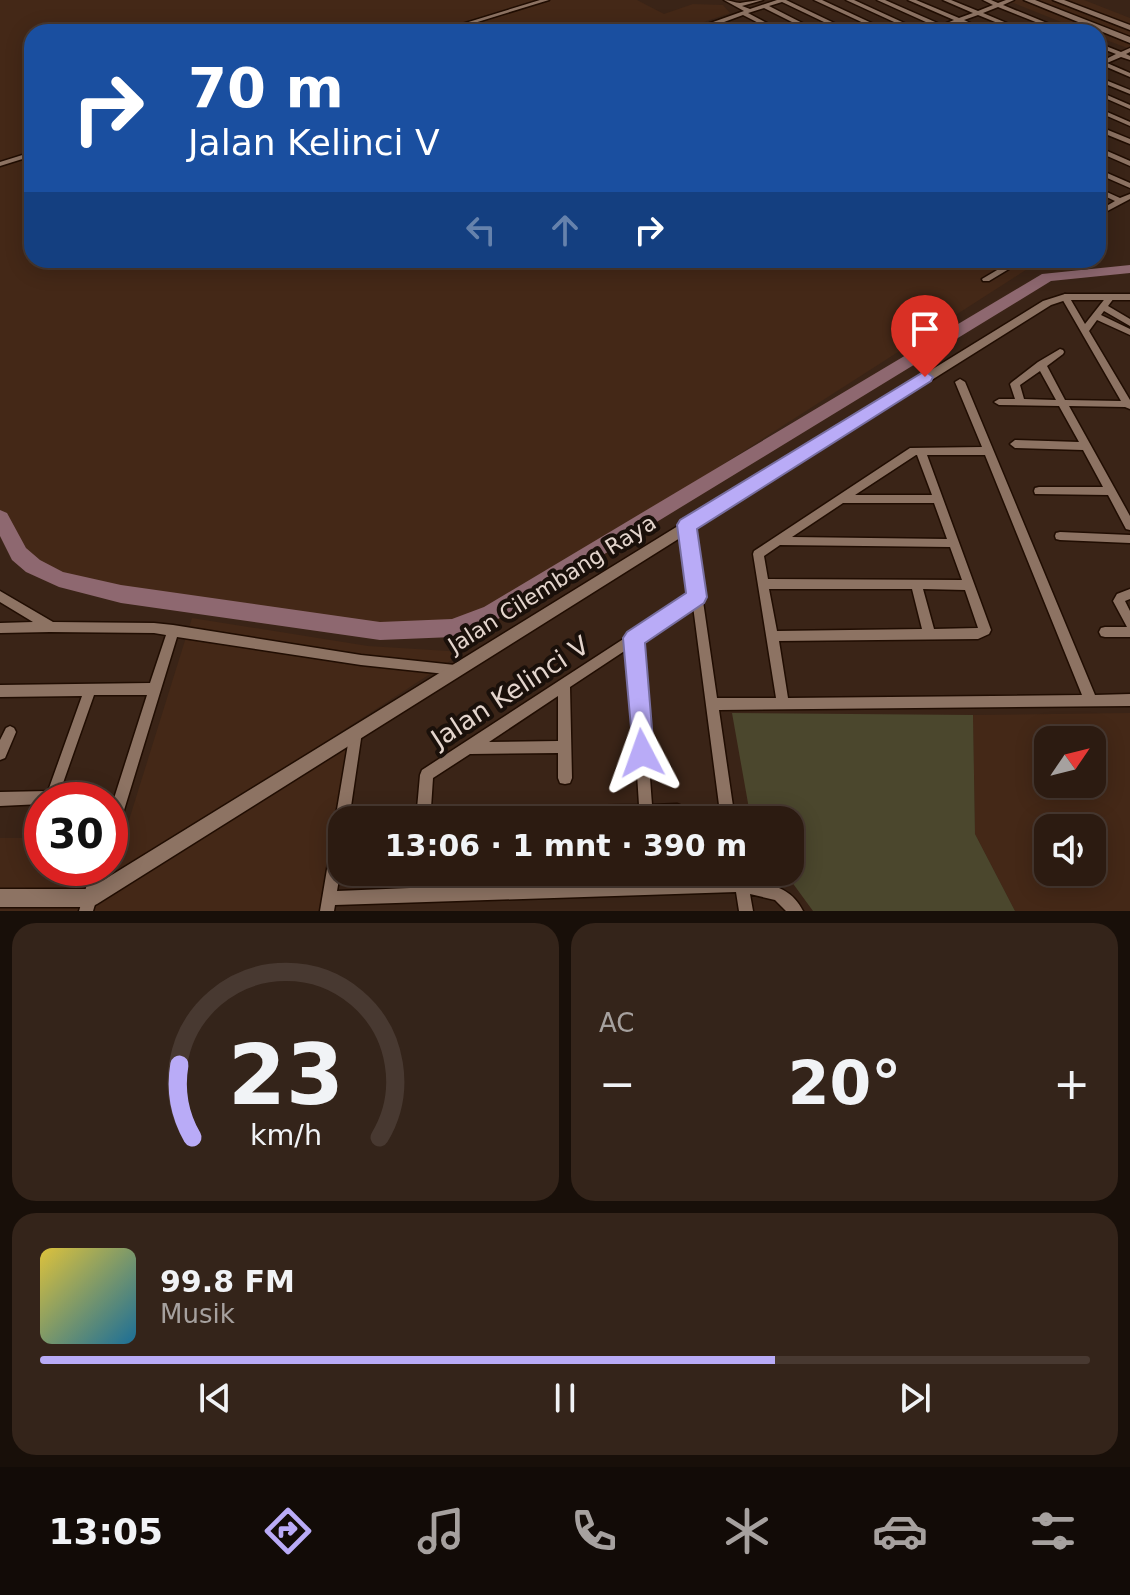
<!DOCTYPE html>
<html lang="id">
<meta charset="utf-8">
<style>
body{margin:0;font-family:"DejaVu Sans",sans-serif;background:#34241a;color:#f1f3f6;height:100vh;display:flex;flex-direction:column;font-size:30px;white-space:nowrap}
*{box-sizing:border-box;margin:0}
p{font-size:26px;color:#a6a19f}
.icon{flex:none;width:44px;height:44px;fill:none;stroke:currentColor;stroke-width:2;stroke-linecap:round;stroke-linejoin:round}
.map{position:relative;height:911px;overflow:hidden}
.panel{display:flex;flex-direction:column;gap:12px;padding:12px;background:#180f09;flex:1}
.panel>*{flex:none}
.top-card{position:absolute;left:24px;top:24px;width:1082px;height:244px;border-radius:24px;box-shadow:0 4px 20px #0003,0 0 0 2px #483931;background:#1a4fa0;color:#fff;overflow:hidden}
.needle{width:52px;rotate:55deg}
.buttons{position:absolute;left:1034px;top:726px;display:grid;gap:16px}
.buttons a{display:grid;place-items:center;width:72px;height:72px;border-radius:16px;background:#2c1b11;box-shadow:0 4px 20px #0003,0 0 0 2px #483931;font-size:40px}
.speed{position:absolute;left:24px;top:782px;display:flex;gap:16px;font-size:40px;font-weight:700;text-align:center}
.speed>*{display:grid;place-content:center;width:104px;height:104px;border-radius:50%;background:#2c1b11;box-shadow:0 4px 20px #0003,0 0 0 2px #483931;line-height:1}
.speed .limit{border:12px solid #d22;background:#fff;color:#111}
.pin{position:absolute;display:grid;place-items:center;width:68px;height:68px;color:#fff;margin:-82px -34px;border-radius:50% 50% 50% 0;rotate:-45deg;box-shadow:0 0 8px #0007}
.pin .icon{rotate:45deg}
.me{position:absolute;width:88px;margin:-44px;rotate:356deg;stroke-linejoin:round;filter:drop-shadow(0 0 6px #0008)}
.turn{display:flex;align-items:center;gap:28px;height:168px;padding:0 32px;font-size:36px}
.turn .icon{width:104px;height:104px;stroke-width:2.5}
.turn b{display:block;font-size:56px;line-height:68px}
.lanes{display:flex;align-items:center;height:76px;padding:0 32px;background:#0003;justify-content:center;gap:40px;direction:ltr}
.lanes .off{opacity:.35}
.big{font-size:60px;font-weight:700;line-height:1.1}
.panel .widget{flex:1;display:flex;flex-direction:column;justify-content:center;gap:12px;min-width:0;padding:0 28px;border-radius:24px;background:#34241a}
.panel .dial{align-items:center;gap:0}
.dial svg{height:208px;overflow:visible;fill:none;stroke:#483931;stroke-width:7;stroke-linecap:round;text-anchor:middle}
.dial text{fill:#f1f3f6;stroke:none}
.song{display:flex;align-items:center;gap:24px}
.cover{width:96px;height:96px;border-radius:12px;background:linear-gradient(135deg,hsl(50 70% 55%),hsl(200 70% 35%))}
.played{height:8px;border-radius:4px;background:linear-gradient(90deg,#b9abf7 70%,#483931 70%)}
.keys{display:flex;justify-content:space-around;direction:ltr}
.heat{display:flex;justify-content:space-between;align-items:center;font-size:44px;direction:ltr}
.panel .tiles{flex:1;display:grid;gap:12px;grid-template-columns:1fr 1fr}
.widget:last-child{grid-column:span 2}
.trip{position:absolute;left:328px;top:806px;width:476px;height:80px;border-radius:24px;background:#2c1b11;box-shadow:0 4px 20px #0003,0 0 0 2px #483931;font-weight:700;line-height:80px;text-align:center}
.dock{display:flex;height:128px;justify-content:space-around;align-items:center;background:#120b07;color:#a6a19f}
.dock .icon{width:56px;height:56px}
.dock .active{color:#b9abf7}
.dock b{font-size:36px;color:#f1f3f6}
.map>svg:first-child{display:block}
.built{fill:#442817;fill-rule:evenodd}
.green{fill:#4b472d}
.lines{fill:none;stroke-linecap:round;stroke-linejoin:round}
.river{fill:#8e6870;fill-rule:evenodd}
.minor-casing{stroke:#200d02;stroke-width:3}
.tertiary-casing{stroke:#200d02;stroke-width:3}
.secondary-casing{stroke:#200d02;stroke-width:3}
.minor{fill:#8d7363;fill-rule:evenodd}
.tertiary{fill:#8d7363;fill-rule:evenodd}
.secondary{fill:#8d7363;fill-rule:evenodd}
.route{fill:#b9abf7;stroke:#786fa1;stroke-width:2}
.labels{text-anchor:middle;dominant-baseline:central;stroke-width:8;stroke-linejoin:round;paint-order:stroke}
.street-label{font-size:22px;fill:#e4d5cd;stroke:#1a100a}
.near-street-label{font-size:26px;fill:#e4d5cd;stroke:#1a100a}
</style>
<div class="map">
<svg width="1130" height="911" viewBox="0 0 1130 911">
<rect width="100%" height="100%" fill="#3a2417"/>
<path class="built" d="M0 0H637L664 14 693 4 723 5 730 13 675 32H32V260H1021L1032 266 491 613 453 628 380 631 59 579 33 566 10 540 0 517Z
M1006 0H1084L1130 18V49L1098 37V32H1086Z
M192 618 368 646 464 652 336 735 349 757 330 838 321 911H0V838H42V868H110V837L124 836Z
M1130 713V911H1015L975 834 973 715ZM1048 740H1092V784H1048ZM1048 828H1092V872H1048Z"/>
<path class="green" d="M732 713 973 715 975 834 1015 911H813L786 874 761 873 790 872V820H751Z"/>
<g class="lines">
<path class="river" d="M1130 265V273L1051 281 498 619 453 637 380 640 121 603 59 587 26 572 12 560 0 536V510L7 513 26 548 40 560 63 572 121 585 380 622 452 619 484 607 1042 274Z"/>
<defs>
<path id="minor" d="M540 0H549L445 32H436Z
M724 0C730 0 735 3 740 3 748 2 755 0 763 0L742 6 750 9 777 0H786L853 32H845L782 2 769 6 820 32H812L764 8 748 13 784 32H776L743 15 724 22 743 32H736L719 23 694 32H685L744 11Z
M814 0H822L891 32H883Z
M846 0H854L924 32H916Z
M877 0H885L942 25 954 20 908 0H916L959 18 973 13 943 0H951L978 11 993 5 983 0H991L998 3 1006 0H1014L1003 5 1069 32H1061L998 7 983 13 1028 32H1020L978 15 964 20 990 32H982L959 22 947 27 957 32H949L942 29 934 32H926L937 27Z
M1098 43 1121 52 1130 48V52L1126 54 1130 56V60L1121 57 1107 63 1130 73V77L1102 65 1098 67V61H1102L1116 54 1098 47Z
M1098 77 1130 90V94L1098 81Z
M1098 91 1130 105V109L1098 95Z
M1098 108 1130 122V126L1098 112Z
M1098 126 1130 139V144L1098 131Z
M1098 147 1130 161V166L1098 152Z
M32 152V156L0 166V162Z
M1098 169 1130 183V188L1098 174Z
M1098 188 1120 198 1130 194V199L1098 216V211L1115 201 1098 193Z
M1014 260H1024L989 281H983L982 279Z
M1065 294 1068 295 1085 324 1107 296 1110 295 1114 298 1108 306 1130 319V326L1104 311 1101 315 1130 329V335L1097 320 1089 331 1130 400V409L1125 407 1069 406 1130 516V530L1126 529 1108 495 1035 494 1034 491 1035 488 1039 487H1103L1083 450 1015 448 1010 444 1015 440 1079 442 1059 406 999 405 994 402 999 399H1015L1010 384 1012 382 1038 362 1060 349 1063 350 1064 352 1063 354 1047 366 1065 400 1121 401 1061 297ZM1040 371 1056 400 1024 399 1020 385Z
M960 379 965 382 1095 695 1130 694V706L719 710 735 820H721L693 606 640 641 652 805 677 804 682 806 684 811 682 816 677 818 416 820 420 775 422 770 691 595 682 525 683 522H691L692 525 717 698H776L753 554 754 551 910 448 982 447 955 382ZM916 455H917L932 495H855ZM927 455H985L1082 695 788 698 779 641 978 639 989 634 991 630ZM843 503H934L947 539 792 537ZM780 545 950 547 962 580 768 579 764 556ZM769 589H912L922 629 777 631ZM923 589 965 590 978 628 934 629ZM629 648 639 805 431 808 433 778 470 754 558 753V778L560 783 565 784 570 783 572 778 570 687ZM558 696V741L489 742Z
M1060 532 1130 535V543L1060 540 1056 539 1055 536 1056 533Z
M1130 589V599L1125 601 1130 611V637H1105L1101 636 1099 632 1101 628 1105 627H1127L1113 601 1117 594Z
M0 591 53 622 154 623 173 625 361 655 455 665 459 666 461 670 459 674 455 675 361 665 177 637 117 833 115 838 110 840V811L147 695H94L57 800H42V804L0 806V792L48 791 82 696 0 697V685L150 683 166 635 154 633 50 632 0 633V623L33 622 0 602Z
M10 726 14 728 16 732 5 758 0 760V740L6 728Z
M356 726 360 728 362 732 349 820H342V861L337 891 410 888 412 872H426L424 888 733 878 732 872H746L747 879C771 885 791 887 803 911H786L775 900 750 894 753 911H739L736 892 335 905 334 911H320L350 732 352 728Z
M92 868H106L93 911H79Z"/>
<path id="tertiary" d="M1065 294H1130V300H1066L1051 305 97 904 91 907H0V889H89L1043 301Z"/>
<path id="secondary" d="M1024 0H1035L1130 37V43Z
M1053 0H1064L1130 25V30Z"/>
</defs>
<use href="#minor" class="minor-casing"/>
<use href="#tertiary" class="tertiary-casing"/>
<use href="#secondary" class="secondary-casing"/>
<use href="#minor" class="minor"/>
<use href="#tertiary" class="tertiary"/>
<use href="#secondary" class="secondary"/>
</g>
<path class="route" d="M925 371 933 377 931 381 697 529 707 597 704 603 645 643 654 753 650 761 642 764 634 761 623 638 627 632 686 593 677 525 680 520Z"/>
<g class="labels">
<g class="street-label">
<text transform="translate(552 584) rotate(-32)">Jalan Cilembang Raya</text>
</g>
<g class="near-street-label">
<text transform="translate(510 692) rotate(-33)">Jalan Kelinci V</text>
</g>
</g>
</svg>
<div class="buttons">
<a><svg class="needle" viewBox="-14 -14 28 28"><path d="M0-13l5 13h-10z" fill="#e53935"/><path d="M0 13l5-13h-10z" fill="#a6a19f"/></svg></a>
<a><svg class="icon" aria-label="sound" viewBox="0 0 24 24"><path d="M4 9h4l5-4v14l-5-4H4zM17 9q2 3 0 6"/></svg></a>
</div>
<div class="speed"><div class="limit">30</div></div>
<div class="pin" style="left:925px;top:377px;background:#d93025"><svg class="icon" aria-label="arrive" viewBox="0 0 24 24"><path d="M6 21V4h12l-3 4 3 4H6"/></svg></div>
<svg class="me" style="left:642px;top:753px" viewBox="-20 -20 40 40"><path d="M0-17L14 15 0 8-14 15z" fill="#b9abf7" stroke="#fff" stroke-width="4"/></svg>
<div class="trip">13:06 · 1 mnt · 390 m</div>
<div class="top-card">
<div class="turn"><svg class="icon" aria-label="right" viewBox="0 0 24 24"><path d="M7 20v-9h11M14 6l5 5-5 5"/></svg><div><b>70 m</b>Jalan Kelinci V</div></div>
<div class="lanes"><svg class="icon off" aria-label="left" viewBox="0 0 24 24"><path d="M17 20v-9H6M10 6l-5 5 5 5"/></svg><svg class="icon off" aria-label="ahead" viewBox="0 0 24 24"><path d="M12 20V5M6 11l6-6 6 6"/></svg><svg class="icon" aria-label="right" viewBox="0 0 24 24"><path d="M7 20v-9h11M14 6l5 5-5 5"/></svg></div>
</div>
</div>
<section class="panel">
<div class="tiles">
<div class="widget dial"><svg viewBox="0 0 100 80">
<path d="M14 69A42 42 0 1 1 86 69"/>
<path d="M14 69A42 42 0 0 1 9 41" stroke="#b9abf7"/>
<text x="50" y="56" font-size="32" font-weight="700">23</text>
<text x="50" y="72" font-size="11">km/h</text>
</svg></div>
<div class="widget"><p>AC</p>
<div class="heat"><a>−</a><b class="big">20°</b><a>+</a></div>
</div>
<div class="widget">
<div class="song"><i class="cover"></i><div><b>99.8 FM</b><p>Musik</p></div></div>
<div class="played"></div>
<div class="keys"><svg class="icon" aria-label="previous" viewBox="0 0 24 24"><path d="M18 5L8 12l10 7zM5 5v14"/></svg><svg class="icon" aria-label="pause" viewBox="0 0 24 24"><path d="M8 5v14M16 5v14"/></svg><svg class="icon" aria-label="next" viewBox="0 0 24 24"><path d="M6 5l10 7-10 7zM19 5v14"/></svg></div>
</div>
</div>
</section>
<nav class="dock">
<b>13:05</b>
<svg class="icon active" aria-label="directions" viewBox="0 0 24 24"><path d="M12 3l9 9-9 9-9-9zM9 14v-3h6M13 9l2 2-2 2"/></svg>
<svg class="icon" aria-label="music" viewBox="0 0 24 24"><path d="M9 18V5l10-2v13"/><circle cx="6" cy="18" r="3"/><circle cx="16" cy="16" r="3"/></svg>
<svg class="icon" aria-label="phone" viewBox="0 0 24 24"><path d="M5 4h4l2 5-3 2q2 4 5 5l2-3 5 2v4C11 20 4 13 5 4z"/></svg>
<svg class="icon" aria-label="climate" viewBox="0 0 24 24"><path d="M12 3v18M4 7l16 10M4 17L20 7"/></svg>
<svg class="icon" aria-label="car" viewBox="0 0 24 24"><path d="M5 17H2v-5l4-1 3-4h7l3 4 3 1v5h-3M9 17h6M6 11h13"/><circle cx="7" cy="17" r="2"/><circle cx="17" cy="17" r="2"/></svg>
<svg class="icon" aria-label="filters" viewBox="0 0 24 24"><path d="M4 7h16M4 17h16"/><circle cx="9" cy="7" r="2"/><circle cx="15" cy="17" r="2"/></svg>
</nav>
